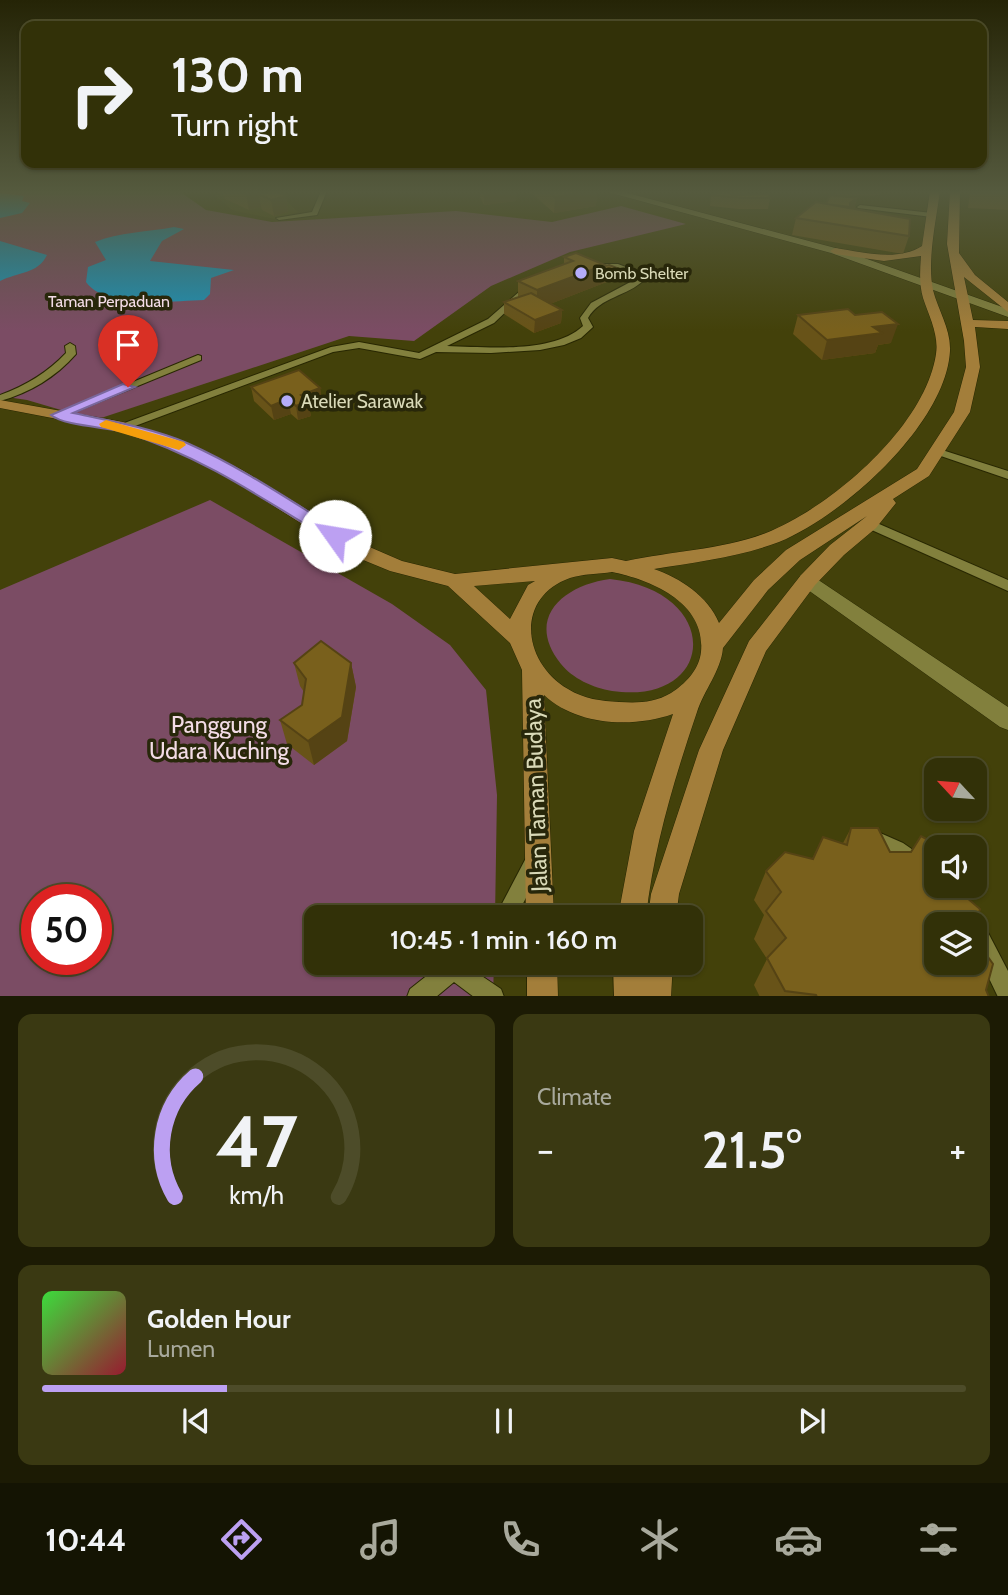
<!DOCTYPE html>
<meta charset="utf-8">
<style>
body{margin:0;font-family:Cabin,sans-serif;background:#3a3912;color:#f1f3f6;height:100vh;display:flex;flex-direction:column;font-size:26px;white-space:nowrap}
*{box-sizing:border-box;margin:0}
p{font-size:23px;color:#a8a99c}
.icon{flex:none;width:38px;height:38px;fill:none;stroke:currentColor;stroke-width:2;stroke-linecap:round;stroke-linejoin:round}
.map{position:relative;height:996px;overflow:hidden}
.details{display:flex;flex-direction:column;gap:18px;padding:18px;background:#1c1b04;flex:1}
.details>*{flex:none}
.hud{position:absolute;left:21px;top:21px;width:966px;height:147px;border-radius:14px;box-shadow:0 2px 5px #0004,0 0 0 2px #4d4c29;background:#323108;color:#f1f3f6;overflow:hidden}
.needle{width:46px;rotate:296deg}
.controls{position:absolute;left:924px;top:758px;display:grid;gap:14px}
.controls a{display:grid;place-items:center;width:63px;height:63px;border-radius:14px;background:#323108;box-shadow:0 2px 5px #0004,0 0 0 2px #4d4c29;font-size:35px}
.speed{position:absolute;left:21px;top:884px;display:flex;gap:14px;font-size:35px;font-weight:700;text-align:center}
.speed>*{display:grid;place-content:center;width:91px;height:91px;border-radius:50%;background:#323108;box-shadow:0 2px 5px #0004,0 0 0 2px #4d4c29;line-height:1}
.speed .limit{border:10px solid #d22;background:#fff;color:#111}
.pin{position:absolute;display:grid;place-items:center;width:60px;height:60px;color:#fff;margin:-72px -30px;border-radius:50% 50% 50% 0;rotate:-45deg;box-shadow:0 0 7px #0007}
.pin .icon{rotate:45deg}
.me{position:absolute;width:77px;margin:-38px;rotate:302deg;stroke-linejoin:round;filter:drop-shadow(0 0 5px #0008)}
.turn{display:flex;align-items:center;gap:24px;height:147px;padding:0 35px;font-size:32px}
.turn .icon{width:91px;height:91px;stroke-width:2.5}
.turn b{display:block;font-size:49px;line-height:60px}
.big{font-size:52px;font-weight:600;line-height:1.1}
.details .widget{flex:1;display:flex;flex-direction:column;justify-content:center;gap:10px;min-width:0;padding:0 24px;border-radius:14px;background:#3a3912}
.details .dial{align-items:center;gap:0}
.dial svg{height:182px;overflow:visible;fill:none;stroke:#4d4c29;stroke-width:7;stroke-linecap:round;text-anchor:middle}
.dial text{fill:#f1f3f6;stroke:none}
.song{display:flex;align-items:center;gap:21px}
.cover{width:84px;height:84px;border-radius:10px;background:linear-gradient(135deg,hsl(120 70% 55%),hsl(350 70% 35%))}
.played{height:7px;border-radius:4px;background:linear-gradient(90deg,#bca0f2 20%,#4d4c29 20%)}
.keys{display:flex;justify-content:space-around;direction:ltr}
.heat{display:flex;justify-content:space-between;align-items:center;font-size:38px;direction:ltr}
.details .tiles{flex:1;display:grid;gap:18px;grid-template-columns:1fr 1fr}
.widget:last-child{grid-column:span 2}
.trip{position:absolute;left:304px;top:905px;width:399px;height:70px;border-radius:14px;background:#323108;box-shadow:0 2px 5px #0004,0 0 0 2px #4d4c29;font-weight:600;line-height:70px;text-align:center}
.tab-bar{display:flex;height:112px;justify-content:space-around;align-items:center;background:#141403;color:#a8a99c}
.tab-bar .icon{width:49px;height:49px}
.tab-bar .selected{color:#bca0f2}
.tab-bar b{font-size:32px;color:#f1f3f6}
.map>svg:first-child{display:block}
.built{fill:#4d4b0c}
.green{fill:#7b4c64;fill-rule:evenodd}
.water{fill:#1d91b9}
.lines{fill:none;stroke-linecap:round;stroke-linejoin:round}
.service-casing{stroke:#282702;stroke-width:2}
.minor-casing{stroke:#282702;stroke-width:1}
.tertiary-casing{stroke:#282702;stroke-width:1}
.secondary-casing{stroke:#282702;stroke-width:1}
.service{fill:#82803d;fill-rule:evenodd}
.minor{fill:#82803d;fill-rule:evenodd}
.tertiary{fill:#82803d;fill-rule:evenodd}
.secondary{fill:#a37e3a;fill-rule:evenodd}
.wall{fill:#685318}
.shaded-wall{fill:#554314}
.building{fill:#79601c;stroke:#554314;stroke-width:2}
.route{fill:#bca0f2;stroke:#7a689d;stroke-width:2}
.slow{fill:#f59e0b}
.poi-dot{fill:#b4acf9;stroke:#28270a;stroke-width:2.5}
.labels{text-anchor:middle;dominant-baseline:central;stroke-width:7;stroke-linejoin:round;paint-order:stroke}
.far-poi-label{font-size:16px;fill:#d9d9b7;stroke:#28270a;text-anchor:start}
.far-park-label{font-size:16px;fill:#f3dce6;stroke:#28270a}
.poi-label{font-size:19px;fill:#d9d9b7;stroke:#28270a;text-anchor:start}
.near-park-label{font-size:23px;fill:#f3dce6;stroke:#28270a}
.near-street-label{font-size:23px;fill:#d9d9b7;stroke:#28270a}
</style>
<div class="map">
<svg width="1008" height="997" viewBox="0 0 1008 997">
<rect width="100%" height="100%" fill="#43410a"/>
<path class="built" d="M210 191H293L281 195 298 212 274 219 232 210Z"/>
<path class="green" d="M0 191H179L206 210 272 222 456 211 552 222 621 206 686 224 570 252 491 286 414 341 349 336 95 420 27 400 0 396Z
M210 500 392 604 450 645 486 690 497 795 495 917H317V962L494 963 493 996H0V590ZM37 900H96V959H37Z
M610 579C724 591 717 706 612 691 593 688 572 678 561 664 524 618 564 585 610 579Z"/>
<path class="water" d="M0 193 24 196 22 201 30 203 22 213 0 218Z
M174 227 184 229 162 241 150 261 234 270 211 278 210 294 204 300C172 301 106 310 86 282L88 267 106 260 95 242C118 232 149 232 174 227Z
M0 241 47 255C38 274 18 272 0 281Z"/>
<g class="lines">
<defs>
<path id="service" d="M321 191H327L317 215 279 220 276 218 312 212Z
M860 205 932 213 935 215 932 217 858 208 857 207Z
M595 264H618L641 273 644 280C628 296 600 297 588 318L593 327 581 338 564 345 540 350 491 353 436 352 420 359 359 348 333 352 127 429H119L118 427 119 425 331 347 359 342 419 353 488 319 528 284H531V288L494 323 447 346C486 347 553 354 583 326L580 318 591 303 636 279 635 276 617 268H595Z
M70 343 75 346 76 354C56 377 29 393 0 401V395C25 386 47 373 66 353L65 346Z
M198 355 201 356V360L62 417H54L53 415Z
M939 449 1008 471V479L935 454 933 452 935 450Z
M870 520 1008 580V591L865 527 864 524 865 521Z
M871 829 903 843 936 866V886H939L936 887 929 884 889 855 864 844 862 838 864 832Z
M533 856 540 858 543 865 516 917H495L526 858Z
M975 918 982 921 1008 971V997H998L975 949V924H966L968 921Z
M444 962H472L470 968 501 989 504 997H474L454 982 436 997H407L410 989Z"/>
<path id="minor" d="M808 573 1008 707V730L1000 727 801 585 798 580 801 575Z"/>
<path id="tertiary" d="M604 191H620L839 249 1008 309V317L831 253Z"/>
<path id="secondary" d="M930 191H940C936 222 927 260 933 290 938 310 951 329 950 351 946 424 843 516 779 542 739 557 696 562 654 569 680 578 708 596 719 623L754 580 786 550 917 469 954 412 966 367 964 341 947 244 950 191H960L959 253 975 275 1008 302V312L964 277 973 320 1008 321V329L975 327 980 367 970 412 929 476 893 499 896 503 876 528 844 555 815 585 766 651 723 750 679 894 676 917H648L651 894 699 750 749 641 801 575 830 545 867 516 800 560 768 590 723 648C721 671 704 690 697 712 674 780 654 846 646 917H618L634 831 673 714C633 728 577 726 544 695L554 917H526L522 670 510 643 448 586 390 571 351 555 230 478 175 449 120 431 0 408V400L123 422 187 443 242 470 365 545 402 561 455 574 612 558 626 561C672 551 721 550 766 533 831 507 925 427 936 354 939 335 929 316 923 298 919 284 920 270 921 256L884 261 835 254 830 251 835 248C863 252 897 262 922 246ZM612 572C652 580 706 603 701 652 699 670 685 684 671 693 654 703 638 703 619 702 601 701 584 699 568 689 523 663 514 598 570 578 582 574 599 574 612 572ZM535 581 528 585 510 619 474 586Z
M527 962H557L558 997H527Z
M613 962H673L671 997H614Z"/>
</defs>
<use href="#service" class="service-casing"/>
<use href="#minor" class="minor-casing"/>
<use href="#tertiary" class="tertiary-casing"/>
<use href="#secondary" class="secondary-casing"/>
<use href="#service" class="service"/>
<use href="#minor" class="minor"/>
<use href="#tertiary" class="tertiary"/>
<use href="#secondary" class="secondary"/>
</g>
<path class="wall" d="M216 191H260V194L286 196 288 212 274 216 262 210 261 207 249 210 225 199 223 194H220Z
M480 191H517L516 201 484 205 480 197Z
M529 191H597L596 206 554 213Z
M728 191H745V195L770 198 768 209H739L710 206 711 195Z
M801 191H833L832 193Z
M834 191H880L879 195 838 196 857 198 854 209 909 236 903 254 792 235 796 218 826 204 835 195Z
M1008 191V210L968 208 970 192Z
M564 257 622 270V276L550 304 562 310 561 323 534 333 504 314V302L518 297V281L564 264Z
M798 315H855L891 343 878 345 875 353 822 360 793 334Z
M251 387 320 388 322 402 309 407 311 416 298 420 291 414 274 420 254 401Z
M294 663H351L356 687 347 741 314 765 287 744 280 720 302 705 304 692 300 686Z
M851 828 890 852H911L921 836 936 924 986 990 989 997H760L754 985 767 959 754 939 764 915 754 900 766 871 812 859 823 837 843 843Z"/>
<path class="shaded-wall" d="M257 191H260V195L259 194 261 207 249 210 246 194Z
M509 191H517L516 201 484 205V194Z
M590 191H597L596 206 554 213 555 197Z
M286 196 288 212 274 216 271 200Z
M857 198 854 209 849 213 850 203Z
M605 265 604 277 622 270V276L537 309V290Z
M562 310 561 323 534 333 535 320Z
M898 324 891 343 878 345 875 353 822 360 827 340 873 327Z
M320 388 322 402 309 407 311 416 298 420 296 406 301 395Z
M288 399 291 414 274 420 271 406Z
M351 663 356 687 347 741 314 765 308 741Z"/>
<path class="building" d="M239 191H257L246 194Z
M270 191H275L286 196 271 200 259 194Z
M482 191H509L484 194Z
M548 191H590L555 197Z
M722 191H726L732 195 769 194 770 198H741L711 195Z
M974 191H1008V194L974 192Z
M830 195 857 198 850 203V207L826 204Z
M816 202 910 219 909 236 796 218Z
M576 253 605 265 537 290 518 281 573 261 564 257Z
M609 265 622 270 604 277 605 266Z
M531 293 562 310 535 320 504 302Z
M848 309 855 315 882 312 898 324 873 327 882 333 827 340 798 315Z
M299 370 320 388 301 395 308 401 296 406 288 399 271 406 251 387Z
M321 641 351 663 342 717 308 741 280 720 302 705 306 679 294 663Z
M851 828H878L890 852H911L921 836 941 847H936V886H953L980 909 975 926V924H936V962H975V939L993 964 986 990 989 997H817L816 995 785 991 767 958 786 938 766 911 781 892 766 871 785 852 813 859 823 837 847 845Z"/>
<linearGradient id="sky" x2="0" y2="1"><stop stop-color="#252406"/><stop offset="0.58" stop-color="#555a3e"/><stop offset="1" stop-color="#555a3e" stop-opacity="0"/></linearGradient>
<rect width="1008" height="331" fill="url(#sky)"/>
<path class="route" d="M123 384 135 387 73 413C111 421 151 428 187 443 241 467 291 501 341 532L343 536 341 539H329C262 498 199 455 124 432 106 427 64 426 51 415Z"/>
<path class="slow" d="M106 420 184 442 186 445 179 450 101 427 99 424Z"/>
<g class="poi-dot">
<circle cx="581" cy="273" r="7"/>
<circle cx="287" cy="401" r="7"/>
</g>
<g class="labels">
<g class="far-poi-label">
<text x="595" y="273">Bomb Shelter</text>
</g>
<g class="far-park-label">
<text x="109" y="301">Taman Perpaduan</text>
</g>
<g class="poi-label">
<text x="301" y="401">Atelier Sarawak</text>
</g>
<g class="near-park-label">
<text x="219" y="725">Panggung<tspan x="219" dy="26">Udara Kuching</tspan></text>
</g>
<g class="near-street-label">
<text transform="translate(536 795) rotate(-92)">Jalan Taman Budaya</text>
</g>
</g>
</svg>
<div class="controls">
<a><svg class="needle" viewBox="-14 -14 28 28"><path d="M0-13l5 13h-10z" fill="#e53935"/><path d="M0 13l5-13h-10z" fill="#a8a99c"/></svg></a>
<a><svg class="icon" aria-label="sound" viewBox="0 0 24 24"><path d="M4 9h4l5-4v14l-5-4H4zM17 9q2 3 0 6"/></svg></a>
<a><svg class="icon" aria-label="layers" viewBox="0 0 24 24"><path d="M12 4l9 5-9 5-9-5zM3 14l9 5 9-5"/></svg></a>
</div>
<div class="speed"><div class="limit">50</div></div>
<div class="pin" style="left:128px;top:387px;background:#d93025"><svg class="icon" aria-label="arrive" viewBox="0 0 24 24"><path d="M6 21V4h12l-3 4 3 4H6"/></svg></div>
<svg class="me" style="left:335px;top:536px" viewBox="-20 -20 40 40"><circle r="19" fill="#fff"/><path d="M0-13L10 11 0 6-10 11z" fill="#bca0f2"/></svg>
<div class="trip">10:45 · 1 min · 160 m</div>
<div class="hud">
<div class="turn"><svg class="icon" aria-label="right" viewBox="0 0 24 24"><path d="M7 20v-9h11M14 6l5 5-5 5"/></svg><div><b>130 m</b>Turn right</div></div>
</div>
</div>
<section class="details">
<div class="tiles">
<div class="widget dial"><svg viewBox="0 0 100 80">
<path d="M14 69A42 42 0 1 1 86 69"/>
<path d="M14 69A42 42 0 0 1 23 16" stroke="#bca0f2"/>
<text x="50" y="56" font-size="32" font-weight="700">47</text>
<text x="50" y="72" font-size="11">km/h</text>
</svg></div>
<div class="widget"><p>Climate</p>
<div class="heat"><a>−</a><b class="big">21.5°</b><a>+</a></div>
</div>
<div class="widget">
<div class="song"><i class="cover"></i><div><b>Golden Hour</b><p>Lumen</p></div></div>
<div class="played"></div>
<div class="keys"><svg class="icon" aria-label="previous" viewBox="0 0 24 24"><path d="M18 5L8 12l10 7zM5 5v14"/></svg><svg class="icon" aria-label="pause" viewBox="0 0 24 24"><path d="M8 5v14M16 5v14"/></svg><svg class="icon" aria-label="next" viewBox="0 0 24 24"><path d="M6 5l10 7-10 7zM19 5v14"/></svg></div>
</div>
</div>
</section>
<nav class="tab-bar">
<b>10:44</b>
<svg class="icon selected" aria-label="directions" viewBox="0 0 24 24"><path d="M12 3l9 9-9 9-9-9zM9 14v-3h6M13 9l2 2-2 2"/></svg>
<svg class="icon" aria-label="music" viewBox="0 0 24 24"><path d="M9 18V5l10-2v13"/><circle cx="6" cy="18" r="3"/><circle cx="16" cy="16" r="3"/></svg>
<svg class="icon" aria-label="phone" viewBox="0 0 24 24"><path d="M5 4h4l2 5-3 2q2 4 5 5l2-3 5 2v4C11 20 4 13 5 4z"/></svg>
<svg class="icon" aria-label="climate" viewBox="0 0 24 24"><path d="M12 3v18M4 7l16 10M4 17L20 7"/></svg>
<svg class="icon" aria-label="car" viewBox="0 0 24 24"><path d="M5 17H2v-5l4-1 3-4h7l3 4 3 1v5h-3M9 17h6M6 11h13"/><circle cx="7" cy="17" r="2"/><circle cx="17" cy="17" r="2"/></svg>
<svg class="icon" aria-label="filters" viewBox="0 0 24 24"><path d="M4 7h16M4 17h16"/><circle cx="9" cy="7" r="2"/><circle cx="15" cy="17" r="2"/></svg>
</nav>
